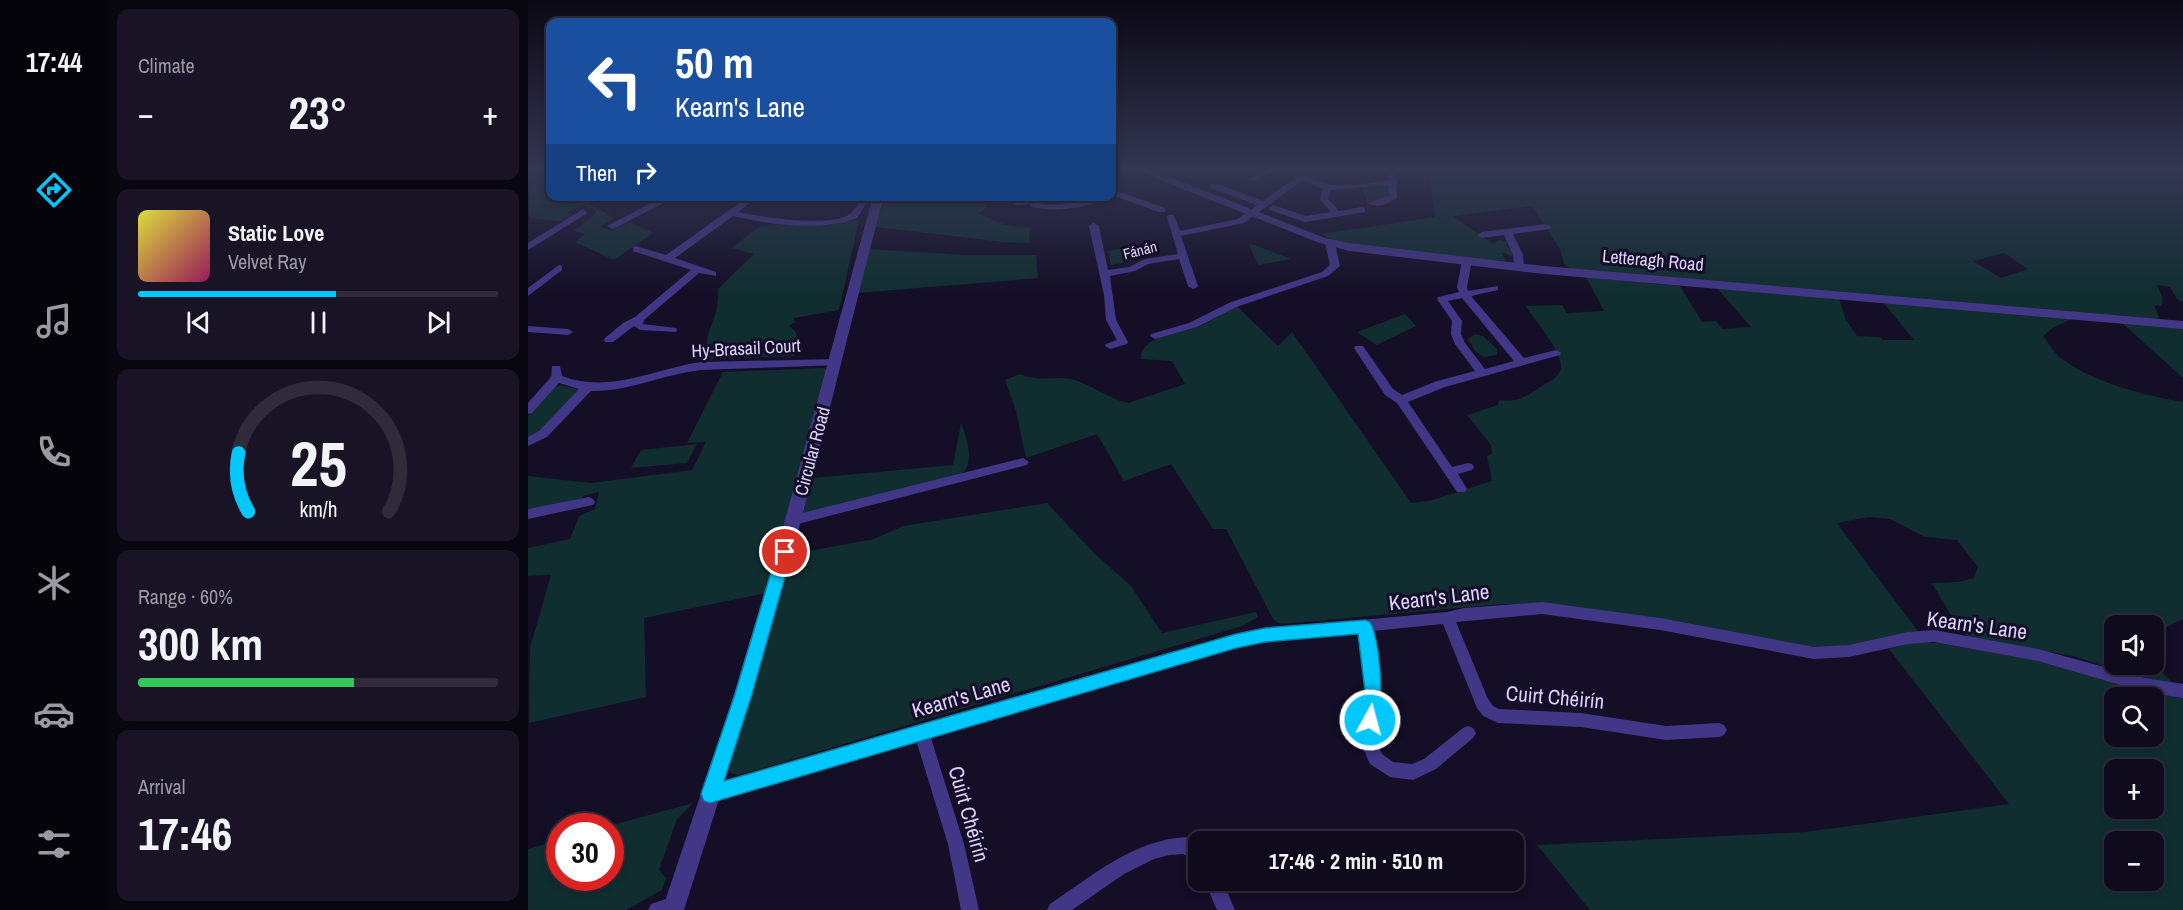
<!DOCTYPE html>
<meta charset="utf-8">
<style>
body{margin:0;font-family:"Archivo Narrow",sans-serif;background:#181325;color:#f1f3f6;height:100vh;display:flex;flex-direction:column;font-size:22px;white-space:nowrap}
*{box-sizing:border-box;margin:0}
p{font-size:20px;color:#9b9aa3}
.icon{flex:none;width:33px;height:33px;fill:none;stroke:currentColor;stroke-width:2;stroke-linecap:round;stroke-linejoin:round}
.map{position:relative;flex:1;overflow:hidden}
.details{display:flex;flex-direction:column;gap:9px;padding:9px;background:#08060f;width:420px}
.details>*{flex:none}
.guide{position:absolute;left:18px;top:18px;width:570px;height:183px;border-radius:12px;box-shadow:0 3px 9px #0003,0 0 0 2px #2f2b3b;background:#1a4fa0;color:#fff;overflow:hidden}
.tools{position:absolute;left:1576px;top:615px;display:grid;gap:12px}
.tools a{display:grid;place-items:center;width:60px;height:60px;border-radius:12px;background:#0f0a1c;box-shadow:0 3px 9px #0003,0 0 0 2px #2f2b3b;font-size:30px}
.speed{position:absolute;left:18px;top:813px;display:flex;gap:12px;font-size:30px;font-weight:700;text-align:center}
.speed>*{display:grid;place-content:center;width:78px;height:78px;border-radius:50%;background:#0f0a1c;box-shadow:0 3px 9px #0003,0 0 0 2px #2f2b3b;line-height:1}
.speed .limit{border:9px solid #d22;background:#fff;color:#111}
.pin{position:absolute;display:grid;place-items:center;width:51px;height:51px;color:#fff;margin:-26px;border:3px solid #fff;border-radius:50%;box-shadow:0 2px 6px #0007}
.me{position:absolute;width:66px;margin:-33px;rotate:7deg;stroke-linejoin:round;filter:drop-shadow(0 0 4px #0008)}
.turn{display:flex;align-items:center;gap:21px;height:126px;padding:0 30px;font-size:27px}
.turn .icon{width:78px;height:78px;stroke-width:2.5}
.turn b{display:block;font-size:42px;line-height:51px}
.then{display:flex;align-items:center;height:57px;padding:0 30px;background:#0003;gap:12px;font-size:22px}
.big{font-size:45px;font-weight:800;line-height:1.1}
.details .card{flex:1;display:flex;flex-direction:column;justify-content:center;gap:9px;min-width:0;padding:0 21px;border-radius:12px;background:#181325}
.details .dial{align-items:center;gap:0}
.dial svg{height:156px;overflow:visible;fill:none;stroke:#2f2b3b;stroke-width:7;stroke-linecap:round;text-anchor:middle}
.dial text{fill:#f1f3f6;stroke:none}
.song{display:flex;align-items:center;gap:18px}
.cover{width:72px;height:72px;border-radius:9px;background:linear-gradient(135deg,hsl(60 70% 55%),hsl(330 70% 35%))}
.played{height:6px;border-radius:3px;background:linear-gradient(90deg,#00c8fd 55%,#2f2b3b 55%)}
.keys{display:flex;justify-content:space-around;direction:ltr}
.heat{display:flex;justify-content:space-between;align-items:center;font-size:33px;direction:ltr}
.charge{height:9px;border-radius:4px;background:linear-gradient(90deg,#34c759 60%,#2f2b3b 0)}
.trip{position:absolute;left:660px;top:831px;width:336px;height:60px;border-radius:12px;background:#0f0a1c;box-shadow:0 3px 9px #0003,0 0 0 2px #2f2b3b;font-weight:800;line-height:60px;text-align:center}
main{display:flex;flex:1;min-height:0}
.tab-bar{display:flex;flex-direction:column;width:108px;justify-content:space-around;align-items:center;background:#06040b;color:#9b9aa3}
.tab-bar .icon{width:42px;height:42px}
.tab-bar .on{color:#00c8fd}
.tab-bar b{font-size:27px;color:#f1f3f6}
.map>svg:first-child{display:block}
.green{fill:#102e30;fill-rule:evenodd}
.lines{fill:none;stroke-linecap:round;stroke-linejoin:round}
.minor{fill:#423687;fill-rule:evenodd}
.tertiary{fill:#423687;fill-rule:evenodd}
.route{fill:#00c8fd;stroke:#0082a4;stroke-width:1.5}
.labels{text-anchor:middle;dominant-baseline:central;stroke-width:6;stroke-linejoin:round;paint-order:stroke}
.far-street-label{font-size:15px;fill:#ddd2ff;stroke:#140e26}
.street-label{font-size:18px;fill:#ddd2ff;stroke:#140e26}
.near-street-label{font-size:21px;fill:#ddd2ff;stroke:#140e26}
</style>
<main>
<nav class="tab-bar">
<b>17:44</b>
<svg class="icon on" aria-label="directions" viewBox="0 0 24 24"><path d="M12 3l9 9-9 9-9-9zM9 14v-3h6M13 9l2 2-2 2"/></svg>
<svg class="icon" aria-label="music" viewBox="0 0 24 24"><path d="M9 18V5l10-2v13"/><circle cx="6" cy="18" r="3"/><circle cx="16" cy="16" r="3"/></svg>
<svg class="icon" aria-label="phone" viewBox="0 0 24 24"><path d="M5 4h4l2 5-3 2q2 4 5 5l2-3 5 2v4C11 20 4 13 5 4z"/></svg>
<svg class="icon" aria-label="climate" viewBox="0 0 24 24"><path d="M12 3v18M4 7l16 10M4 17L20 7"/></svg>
<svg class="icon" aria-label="car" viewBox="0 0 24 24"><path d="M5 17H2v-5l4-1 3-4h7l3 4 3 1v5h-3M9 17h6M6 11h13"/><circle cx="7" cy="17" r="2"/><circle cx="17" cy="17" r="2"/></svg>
<svg class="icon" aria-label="filters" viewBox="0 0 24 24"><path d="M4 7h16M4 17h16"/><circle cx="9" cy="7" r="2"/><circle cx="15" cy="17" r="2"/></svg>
</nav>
<section class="details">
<div class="card"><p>Climate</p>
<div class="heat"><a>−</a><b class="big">23°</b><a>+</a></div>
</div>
<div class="card">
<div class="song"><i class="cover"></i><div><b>Static Love</b><p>Velvet Ray</p></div></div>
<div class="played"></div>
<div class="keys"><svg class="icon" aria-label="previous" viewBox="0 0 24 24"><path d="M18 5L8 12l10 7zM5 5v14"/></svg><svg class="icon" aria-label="pause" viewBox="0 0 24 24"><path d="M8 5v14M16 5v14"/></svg><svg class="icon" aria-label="next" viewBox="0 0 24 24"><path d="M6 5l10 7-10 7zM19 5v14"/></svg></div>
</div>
<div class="card dial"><svg viewBox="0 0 100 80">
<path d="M14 69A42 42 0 1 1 86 69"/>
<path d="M14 69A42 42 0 0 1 9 39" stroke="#00c8fd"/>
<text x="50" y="56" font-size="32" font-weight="700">25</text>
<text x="50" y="72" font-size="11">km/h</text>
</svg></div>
<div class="card"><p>Range · 60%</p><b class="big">300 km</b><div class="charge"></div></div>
<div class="card"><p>Arrival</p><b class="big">17:46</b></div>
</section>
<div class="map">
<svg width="1655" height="910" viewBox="0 0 1655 910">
<rect width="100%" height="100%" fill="#140e26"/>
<path class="green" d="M0 167H22L6 177 15 181 22 178V196L38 197 30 200 38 204 52 199 86 218 72 226 82 231 103 222 125 233 86 260 47 242 57 234 46 231 67 214 68 211 55 205 39 212 42 216 33 221 1 218Z
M900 167H1655V302L1649 299 1642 287 1629 285 1634 296V306L1626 305 1632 321 1044 270 1036 264 1032 249 1004 206 924 216 965 244 970 240 980 241 979 245 987 257 973 252 978 261C945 259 814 253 794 234L907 217ZM1476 253 1500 269 1473 278 1445 261Z
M860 185 862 197 855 200 839 202 834 187Z
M357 197H467L451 214 478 225 502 228 501 243 475 242 348 227Z
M331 220 311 310 266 318 267 322 261 326C273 334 271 343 266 356L168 360C183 346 176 341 183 326 189 310 190 307 190 289L226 254 204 248 232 226Z
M721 244H724L763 259 730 265Z
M604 247 608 260 583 265 580 251Z
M341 249 435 255H508L510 278 330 293Z
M1058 277 1152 286 1174 322 1188 321 1194 329 1223 327 1187 286 1310 296 1318 320 1329 336 1352 337 1355 340H1386L1354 301 1546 318 1526 327 1515 336C1521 343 1526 353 1533 358 1565 383 1616 395 1655 402V619L1626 633V626H1587V664L1626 665 1647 685 1614 678 1545 656 1444 639 1433 632 1404 583 1430 582 1446 578 1450 567 1429 540 1397 537 1362 519 1341 517 1309 523 1392 634 1308 649 1266 648 1014 603 974 604 754 624 748 622 744 617 698 529H685L643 464 596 481 569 434 498 458 488 411 477 380 492 374C509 382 525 376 543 379 563 384 580 399 600 403L657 384 644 361 613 359C611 335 656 333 672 326 685 320 697 312 710 307L750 346 764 332 883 503 901 501 964 481 959 456 964 454 963 445 939 415 970 405 971 400C988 403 1000 396 1014 386 1020 382 1029 379 1032 371 1039 355 1005 320 998 306L1034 305 1039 313 1076 311Z
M877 314 888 326 849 345 829 332Z
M1593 322 1655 328V378Z
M947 334 955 336 969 349V355L956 357 947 351 940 339Z
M294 368 299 369 238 593 116 618 118 697 1 723 2 648 23 575 0 576V548L42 539 51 516 67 509 71 492 55 496 53 500 0 509V476L63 483 164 470 178 442 159 443 195 372Z
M33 385 49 389 51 392 11 435 0 439V416L23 388Z
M433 423C439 438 448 465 432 475L278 514 275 512 285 478 425 465Z
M169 444 159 463 103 468 113 450Z
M519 503 567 554 603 586 634 633 728 612 730 617 714 626 211 775 201 773 204 757 265 554 346 539 375 526Z
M1381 643H1410L1502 659 1655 696V910H1062L1009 845 1278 832 1481 804 1361 649ZM1587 698H1626V736H1587ZM1587 770H1626V808H1587ZM1587 842H1626V880H1587Z
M165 803 149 819 131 870 138 878 134 890 98 910H0V849L31 840 32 878H82L81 826Z"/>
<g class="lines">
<path class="minor" d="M742 167 755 168 740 173 728 181 721 179 734 169Z
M859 167H867L868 180 870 182 868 184 869 197C862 204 847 209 839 203L861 196 860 185 803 190 800 199 811 211 834 207 837 208V212L777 222 742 210 741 208 745 205 778 216 803 212 792 199 795 189 775 180 716 223 653 236 670 286 668 288 665 289 660 286 651 259 620 264 607 271 582 276 588 320 600 342 599 344 582 349 577 346 578 344 589 340 578 320 576 295 561 226 563 224 566 223 571 226 580 270 601 267 617 259 650 254 639 217 640 215H646L652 231 710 219 729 205 683 188V184H689L735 201 771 175C782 174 792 184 803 185 822 187 841 183 860 180Z
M584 189 637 208 638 210 637 212H631L584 195Z
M584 195V196L583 198C557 207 531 213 504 207L502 204 489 205 473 199 475 196H484L483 198 489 199 512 196 509 201 510 203C536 209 559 196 584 196Z
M41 196H54L43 202 39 199Z
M137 196H149L87 228 84 229 79 226Z
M221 196H231L210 212C234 217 302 228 322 214 326 211 330 204 333 199L340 201 329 218C289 232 245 225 205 216L147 258 188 272V276L171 273 116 320 115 324 148 328 149 330 148 332 112 330 106 326 85 342H77L76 340 77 338 95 323 107 317 163 270 105 251V247L108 246 138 255Z
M55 209 59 212 58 214 0 250V243Z
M1018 224 1023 227 1021 229 985 234 995 255 996 267 991 270 986 267 985 255 976 235 954 238 949 235 954 232Z
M802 240 807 243 812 266 800 276 711 306 669 327 627 339 622 336 623 334 661 323 703 302 794 272 802 265 797 243Z
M939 258 944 261 939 287 940 291 970 286V290L943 296 996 358 1028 350 1033 353 1032 355 917 387 880 402 924 467 940 463 944 464 946 467 944 470 930 474 939 489 937 492H929L869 403 857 395 826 348 827 346H835L865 389 874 395 909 381 947 371 927 344 923 334 924 321 909 299 910 297 931 292 929 287 934 261ZM934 298 986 361 957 369 937 343 933 334 934 321 920 301Z
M31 265 34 266V270L0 296V288Z
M0 326 40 329 45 332 40 335 0 332Z
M308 359 312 361 313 363 312 365 173 370C136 374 100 392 63 391L19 437 0 446V437L11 431 51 389 31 383 4 413 0 414V403L23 377 24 366H32L34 376C82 394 125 369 173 362Z
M495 458 501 462 499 465 266 525 261 523 260 520 261 517 266 515Z
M61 497 65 499 67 502 65 505 0 519V509Z
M1014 602 1132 618 1286 647 1321 645 1380 632 1406 630 1510 649 1617 678 1655 684V698L1617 692 1510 661 1406 642 1380 644 1321 657 1286 659 1132 630 1014 614 928 622 960 699 965 706 971 709 1053 713 1138 726 1191 723 1196 725 1199 730 1196 735 1191 737 1138 740 1053 727 970 723 955 716 949 708 915 624 845 631 853 691 847 739 854 754 865 762 884 764 896 759 935 728 940 726 945 728 948 733 945 738 908 769 885 780 862 777 842 764 831 739 837 691 831 632 737 641 708 647 402 735 436 844 451 910H433L420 844 388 740 182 802 176 800 174 794 176 788 182 786 433 712 708 635 737 629 919 612 936 608Z
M658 837 670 844V862L655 854 642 855 626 859 596 874 544 910H519L522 904C564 876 605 840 658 837Z
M676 880H694L707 910H689Z
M147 896 153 899 156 905 154 910H120L123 904Z"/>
<path class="tertiary" d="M600 167H616L797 238 821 243 1016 266 1655 321V329L1016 274 821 251 789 242Z
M345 196H356C323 320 294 443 261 566 229 682 192 796 156 910H134L205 698 244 568Z"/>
</g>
<linearGradient id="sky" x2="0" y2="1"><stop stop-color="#0b0815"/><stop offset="0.57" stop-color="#343652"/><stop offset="1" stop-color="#343652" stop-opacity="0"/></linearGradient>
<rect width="1655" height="295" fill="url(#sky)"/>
<path class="route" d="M257 546 262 548 264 552 224 694 196 781 708 634 737 628 837 620 842 622C852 641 857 706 848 726L842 728 835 726 833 720 837 691 830 634 737 642 708 648 182 803 176 801 173 794 207 694 249 552 251 548Z"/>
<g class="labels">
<g class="far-street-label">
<text transform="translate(612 250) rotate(-14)">Fánán</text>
</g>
<g class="street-label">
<text transform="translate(1125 260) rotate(5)">Letteragh Road</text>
<text transform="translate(218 348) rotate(-3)">Hy-Brasail Court</text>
<text transform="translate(284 451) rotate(-75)">Circular Road</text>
</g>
<g class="near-street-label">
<text transform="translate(911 597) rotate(-7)">Kearn's Lane</text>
<text transform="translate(1449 625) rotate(8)">Kearn's Lane</text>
<text transform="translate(433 697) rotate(-16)">Kearn's Lane</text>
<text transform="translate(1027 697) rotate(5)">Cuirt Chéirín</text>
<text transform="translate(441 814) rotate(74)">Cuirt Chéirín</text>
</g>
</g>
</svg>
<div class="tools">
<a><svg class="icon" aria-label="sound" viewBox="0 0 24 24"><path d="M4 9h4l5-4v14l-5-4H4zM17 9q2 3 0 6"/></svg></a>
<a><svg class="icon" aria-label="search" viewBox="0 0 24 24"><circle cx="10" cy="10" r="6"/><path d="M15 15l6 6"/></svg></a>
<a>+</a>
<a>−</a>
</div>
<div class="speed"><div class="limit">30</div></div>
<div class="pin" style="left:257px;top:552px;background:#d93025"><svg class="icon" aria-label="arrive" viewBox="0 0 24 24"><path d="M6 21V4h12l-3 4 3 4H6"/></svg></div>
<svg class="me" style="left:842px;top:720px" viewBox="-20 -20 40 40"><circle r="17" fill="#00c8fd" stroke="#fff" stroke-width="3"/><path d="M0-11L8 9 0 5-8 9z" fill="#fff"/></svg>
<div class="trip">17:46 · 2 min · 510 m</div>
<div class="guide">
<div class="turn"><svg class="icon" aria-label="left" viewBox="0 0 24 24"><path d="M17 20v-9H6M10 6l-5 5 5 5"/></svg><div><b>50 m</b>Kearn's Lane</div></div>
<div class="then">Then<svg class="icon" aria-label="right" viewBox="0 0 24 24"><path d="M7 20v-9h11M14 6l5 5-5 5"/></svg></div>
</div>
</div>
</main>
